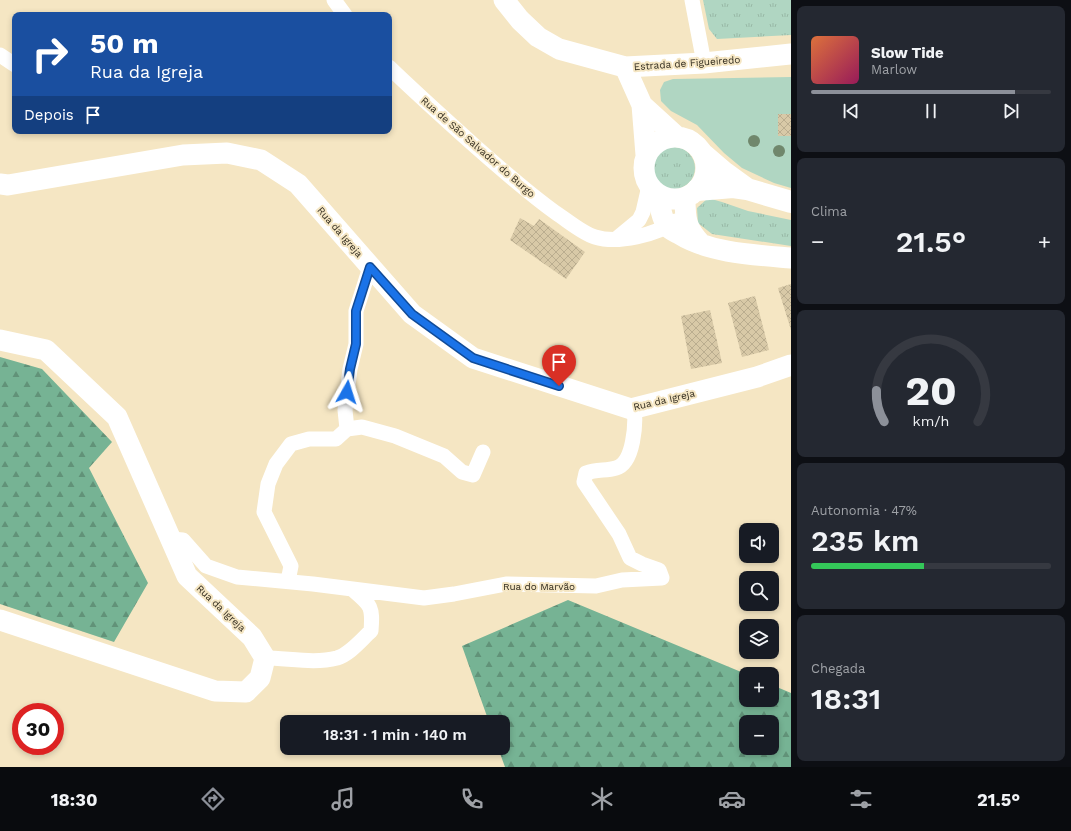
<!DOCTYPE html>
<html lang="pt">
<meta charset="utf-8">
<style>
body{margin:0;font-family:"Work Sans",sans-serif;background:#242831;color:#f1f3f6;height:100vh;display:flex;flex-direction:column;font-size:15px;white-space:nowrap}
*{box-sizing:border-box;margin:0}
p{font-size:13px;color:#9ea1a6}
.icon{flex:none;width:22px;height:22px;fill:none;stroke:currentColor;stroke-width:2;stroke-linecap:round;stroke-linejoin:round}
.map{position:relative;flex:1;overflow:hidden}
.side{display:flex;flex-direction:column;gap:6px;padding:6px;background:#0d0f14;width:280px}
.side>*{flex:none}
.guide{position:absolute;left:12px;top:12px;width:380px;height:122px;border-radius:8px;box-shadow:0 2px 6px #0003;background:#1a4fa0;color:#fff;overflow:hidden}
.fabs{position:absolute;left:739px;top:523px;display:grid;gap:8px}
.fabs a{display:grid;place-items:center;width:40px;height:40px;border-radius:8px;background:#171b24;box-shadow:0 2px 6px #0003;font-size:20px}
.speed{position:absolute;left:12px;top:703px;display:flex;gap:8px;font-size:20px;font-weight:700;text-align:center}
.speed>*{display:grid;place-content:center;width:52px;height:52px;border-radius:50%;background:#171b24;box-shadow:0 2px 6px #0003;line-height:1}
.speed .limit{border:6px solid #d22;background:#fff;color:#111}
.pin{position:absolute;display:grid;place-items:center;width:34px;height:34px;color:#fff;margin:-41px -17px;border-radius:50% 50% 50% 0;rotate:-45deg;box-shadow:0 0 4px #0007}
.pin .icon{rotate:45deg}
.me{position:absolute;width:44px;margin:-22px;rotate:6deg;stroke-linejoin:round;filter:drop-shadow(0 0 3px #0008)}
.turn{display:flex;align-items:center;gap:14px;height:84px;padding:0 12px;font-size:18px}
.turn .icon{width:52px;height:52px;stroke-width:2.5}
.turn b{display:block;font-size:28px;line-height:34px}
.then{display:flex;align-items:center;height:38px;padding:0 12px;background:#0003;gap:8px;font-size:15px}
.big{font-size:30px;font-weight:600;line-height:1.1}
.side .widget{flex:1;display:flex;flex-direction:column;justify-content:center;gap:6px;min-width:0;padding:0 14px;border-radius:8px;background:#242831}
.side .dial{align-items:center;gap:0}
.dial svg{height:104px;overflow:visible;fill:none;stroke:#363941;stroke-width:7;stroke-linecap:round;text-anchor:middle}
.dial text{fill:#f1f3f6;stroke:none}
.song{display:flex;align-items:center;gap:12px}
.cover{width:48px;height:48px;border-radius:6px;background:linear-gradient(135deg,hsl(20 70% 55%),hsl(330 70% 35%))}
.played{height:4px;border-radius:2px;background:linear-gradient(90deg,#8c9099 85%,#363941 85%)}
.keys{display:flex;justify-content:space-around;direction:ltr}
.heat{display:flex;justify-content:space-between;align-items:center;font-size:22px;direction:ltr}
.charge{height:6px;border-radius:3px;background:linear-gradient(90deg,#34c759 47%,#363941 0)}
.trip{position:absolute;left:280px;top:715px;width:230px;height:40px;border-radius:8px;background:#171b24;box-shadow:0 2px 6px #0003;font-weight:600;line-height:40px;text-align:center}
.tab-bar{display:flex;height:64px;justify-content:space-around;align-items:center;background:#090b0e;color:#9ea1a6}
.tab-bar .icon{width:28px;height:28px}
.tab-bar .selected{color:#8c9099}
.tab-bar b{font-size:18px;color:#f1f3f6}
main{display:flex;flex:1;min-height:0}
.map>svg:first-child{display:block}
.grass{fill:url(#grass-tufts)}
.forest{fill:url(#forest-firs);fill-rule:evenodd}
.green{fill:#b0d6c2}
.building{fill:url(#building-cross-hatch)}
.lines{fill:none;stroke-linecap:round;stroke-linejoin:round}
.street{stroke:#fff;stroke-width:15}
.secondary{stroke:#fff;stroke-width:21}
.primary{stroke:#fff;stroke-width:22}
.tree{fill:#70876c}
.route-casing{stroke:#114b97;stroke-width:10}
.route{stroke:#1a73e8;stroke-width:7}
.labels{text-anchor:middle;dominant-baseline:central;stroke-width:4;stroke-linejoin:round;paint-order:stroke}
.street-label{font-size:10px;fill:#312b1e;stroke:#f5e6c3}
</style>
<main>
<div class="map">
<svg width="791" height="767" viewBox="0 0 791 767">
<defs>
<pattern id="grass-tufts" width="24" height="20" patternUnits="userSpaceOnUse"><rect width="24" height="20" fill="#b0d6c2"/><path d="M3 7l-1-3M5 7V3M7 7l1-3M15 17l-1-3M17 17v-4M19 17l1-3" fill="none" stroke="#98b8a6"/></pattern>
<pattern id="forest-firs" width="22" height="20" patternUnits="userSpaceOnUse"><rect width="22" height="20" fill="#76b394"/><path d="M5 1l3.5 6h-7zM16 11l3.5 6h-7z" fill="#619278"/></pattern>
<pattern id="building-cross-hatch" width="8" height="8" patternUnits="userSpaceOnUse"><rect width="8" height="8" fill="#d8c9a7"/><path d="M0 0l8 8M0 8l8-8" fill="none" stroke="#baad8f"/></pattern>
</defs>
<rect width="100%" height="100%" fill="#f5e6c3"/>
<path class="grass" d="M703 0H791V35L717 39 709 29Z
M653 168a21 21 0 1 1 42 0a21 21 0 1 1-42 0Z
M708 198 722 202 748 211 791 220V246L712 234 698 223 697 208Z"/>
<path class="forest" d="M0 357 42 369 112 442 89 468 148 583 114 642 0 604Z
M568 600 746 674V700H772V685L791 693V767H505L498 748H503V722H489L462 646ZM746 722H772V748H746Z"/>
<path class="green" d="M791 77V188L774 183 742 168 724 153 697 125 671 111 661 101 660 90 664 82 673 79Z"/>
<path class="building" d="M778 114H791V136H778Z
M520 218 534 226 539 219 585 252 566 279 510 240Z
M791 284V330L778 288Z
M755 296 769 350 742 357 728 303Z
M710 310 722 363 691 369 681 316Z"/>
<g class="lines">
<path class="street" d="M334 0 345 15
M692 0 704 63
M0 55 15 65
M389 67C417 94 447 121 476 147 502 170 528 193 556 213 567 220 582 233 595 237 618 244 656 235 676 221
M616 239 639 220 643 212 649 186
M347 429 345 410 350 369 356 344V311L370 267
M347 429 362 427 395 436 444 456 462 472 473 475 483 452
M171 539 183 540 206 566 237 577 313 584 424 598 454 594 506 584 596 586 622 580 662 578 659 570 642 564 630 558 619 534 584 482 586 473C597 469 606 471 616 468 634 463 636 423 634 408
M288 581 291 566 264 512 268 484 276 464 291 444 309 439H336L347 429
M265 658C288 658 314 664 337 658 350 654 361 640 371 631 373 606 371 605 352 589"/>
<path class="secondary" d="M504 0 520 20 538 37 559 49 625 67 704 63 791 54
M625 67 642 105 646 155
M642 105 676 136
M644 168a31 31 0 1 1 62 0a31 31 0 1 1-62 0Z
M0 184 8 185 183 155 227 153 261 160 298 184 412 314 473 358 631 409 757 377 791 365
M659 195C659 204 662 220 668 227 671 230 676 232 679 234 709 253 755 255 791 258
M685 198C685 220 686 228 701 244
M0 340 46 350 117 417 187 576 252 637 265 658 260 678 246 692 215 691 0 620"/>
<path class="primary" d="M704 155 725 173 747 189
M697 190 733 187 747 189 791 202"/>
</g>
<g class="tree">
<circle cx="754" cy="141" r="6"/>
<circle cx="779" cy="151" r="6"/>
</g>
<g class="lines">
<defs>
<path id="route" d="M347 392 350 369 356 344V311L370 267 412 314 473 358 559 386"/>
</defs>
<use href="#route" class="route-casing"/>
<use href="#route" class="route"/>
</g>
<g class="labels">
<g class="street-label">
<text transform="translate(687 63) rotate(-4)">Estrada de Figueiredo</text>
<text transform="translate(478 147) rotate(41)">Rua de São Salvador do Burgo</text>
<text transform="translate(340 232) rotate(49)">Rua da Igreja</text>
<text transform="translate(664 400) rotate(-13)">Rua da Igreja</text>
<text x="539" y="586">Rua do Marvão</text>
<text transform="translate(221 608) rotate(43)">Rua da Igreja</text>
</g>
</g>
</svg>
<div class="fabs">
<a><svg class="icon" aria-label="sound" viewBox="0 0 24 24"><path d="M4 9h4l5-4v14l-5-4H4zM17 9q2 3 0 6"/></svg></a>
<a><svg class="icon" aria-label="search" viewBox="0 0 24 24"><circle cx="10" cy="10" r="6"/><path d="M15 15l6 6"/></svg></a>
<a><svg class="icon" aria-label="layers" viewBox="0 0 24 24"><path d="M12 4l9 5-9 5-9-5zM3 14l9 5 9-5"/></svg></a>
<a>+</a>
<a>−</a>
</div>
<div class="speed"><div class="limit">30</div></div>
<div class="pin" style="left:559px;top:386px;background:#d93025"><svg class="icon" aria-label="arrive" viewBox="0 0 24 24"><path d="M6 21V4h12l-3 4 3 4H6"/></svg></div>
<svg class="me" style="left:347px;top:392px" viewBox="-20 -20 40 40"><path d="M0-17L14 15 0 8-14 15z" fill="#1a73e8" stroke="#fff" stroke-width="4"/></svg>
<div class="trip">18:31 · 1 min · 140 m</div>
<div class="guide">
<div class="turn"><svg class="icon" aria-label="right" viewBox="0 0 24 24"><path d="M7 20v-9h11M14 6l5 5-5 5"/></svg><div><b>50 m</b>Rua da Igreja</div></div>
<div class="then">Depois<svg class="icon" aria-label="arrive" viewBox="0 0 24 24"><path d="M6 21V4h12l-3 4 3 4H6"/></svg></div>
</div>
</div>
<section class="side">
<div class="widget">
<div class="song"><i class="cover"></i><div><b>Slow Tide</b><p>Marlow</p></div></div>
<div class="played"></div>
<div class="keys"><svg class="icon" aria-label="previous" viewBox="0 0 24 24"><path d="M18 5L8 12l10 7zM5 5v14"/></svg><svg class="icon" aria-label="pause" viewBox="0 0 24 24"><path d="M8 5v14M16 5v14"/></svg><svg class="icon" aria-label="next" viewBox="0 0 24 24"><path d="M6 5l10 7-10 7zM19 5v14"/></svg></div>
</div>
<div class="widget"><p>Clima</p>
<div class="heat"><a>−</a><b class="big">21.5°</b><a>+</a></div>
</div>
<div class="widget dial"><svg viewBox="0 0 100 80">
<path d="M14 69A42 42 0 1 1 86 69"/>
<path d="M14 69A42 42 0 0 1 8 45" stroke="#8c9099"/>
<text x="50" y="56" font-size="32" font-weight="700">20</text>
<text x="50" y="72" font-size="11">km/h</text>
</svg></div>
<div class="widget"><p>Autonomia · 47%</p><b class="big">235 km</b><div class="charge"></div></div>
<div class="widget"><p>Chegada</p><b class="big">18:31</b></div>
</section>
</main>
<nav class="tab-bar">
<b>18:30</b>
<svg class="icon selected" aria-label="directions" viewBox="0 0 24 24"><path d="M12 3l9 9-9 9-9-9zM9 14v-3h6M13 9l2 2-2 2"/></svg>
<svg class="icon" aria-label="music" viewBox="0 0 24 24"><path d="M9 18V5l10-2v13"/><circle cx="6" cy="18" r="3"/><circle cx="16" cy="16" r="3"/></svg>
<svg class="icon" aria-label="phone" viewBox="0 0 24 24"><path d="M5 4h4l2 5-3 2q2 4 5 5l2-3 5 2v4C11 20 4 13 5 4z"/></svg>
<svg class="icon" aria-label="climate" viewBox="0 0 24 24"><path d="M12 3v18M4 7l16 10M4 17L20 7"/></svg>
<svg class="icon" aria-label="car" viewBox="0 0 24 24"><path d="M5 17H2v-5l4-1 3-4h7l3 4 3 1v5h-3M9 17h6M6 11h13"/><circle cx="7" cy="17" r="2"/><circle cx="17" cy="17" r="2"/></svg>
<svg class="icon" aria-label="filters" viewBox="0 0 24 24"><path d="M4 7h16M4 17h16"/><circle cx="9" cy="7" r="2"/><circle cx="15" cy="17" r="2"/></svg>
<b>21.5°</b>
</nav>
